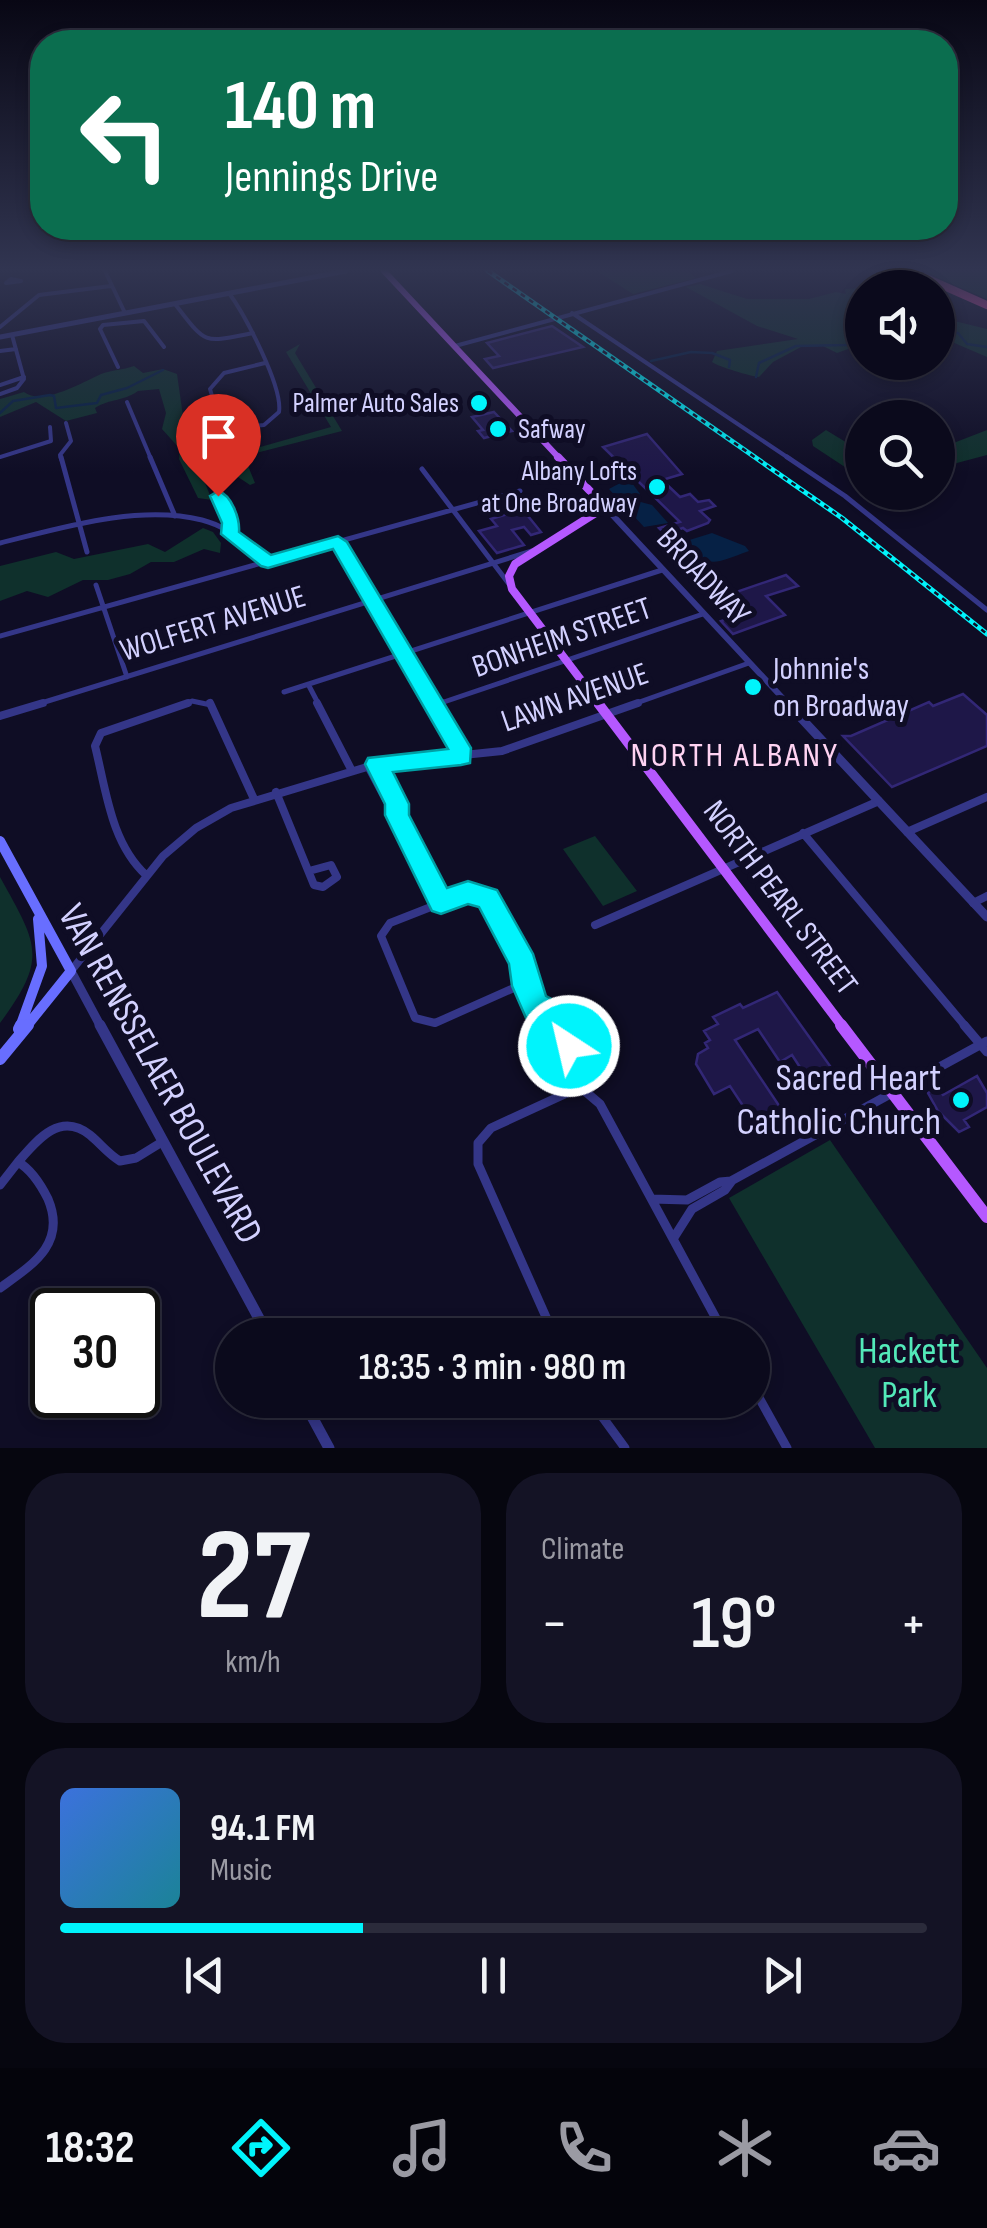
<!DOCTYPE html>
<meta charset="utf-8">
<style>
body{margin:0;font-family:"Sofia Sans Condensed",sans-serif;background:#141325;color:#f1f3f6;height:100vh;display:flex;flex-direction:column;font-size:38px;white-space:nowrap}
*{box-sizing:border-box;margin:0}
p{font-size:32px;color:#9a9aa3}
.icon{flex:none;width:55px;height:55px;fill:none;stroke:currentColor;stroke-width:2;stroke-linecap:round;stroke-linejoin:round}
.map{position:relative;height:1448px;overflow:hidden}
.sheet{display:flex;flex-direction:column;gap:25px;padding:25px;background:#06060f;flex:1}
.sheet>*{flex:none}
.banner{position:absolute;left:30px;top:30px;width:928px;height:210px;border-radius:40px;box-shadow:0 5px 15px #0003,0 0 0 2px #2b2b3b;background:#0b6e4f;color:#fff;overflow:hidden}
.tools{position:absolute;left:845px;top:270px;display:grid;gap:20px}
.tools a{display:grid;place-items:center;width:110px;height:110px;border-radius:50%;background:#0b0a1c;box-shadow:0 5px 15px #0003,0 0 0 2px #2b2b3b;font-size:50px}
.speed{position:absolute;left:30px;top:1288px;display:flex;gap:20px;font-size:50px;font-weight:700;text-align:center}
.speed>*{display:grid;place-content:center;width:130px;height:130px;border-radius:50%;background:#0b0a1c;box-shadow:0 5px 15px #0003,0 0 0 2px #2b2b3b;line-height:1}
.speed .limit{border:5px solid #111;border-radius:15px;background:#fff;color:#111}
.pin{position:absolute;display:grid;place-items:center;width:85px;height:85px;color:#fff;margin:-102px -42px;border-radius:50% 50% 50% 0;rotate:-45deg;box-shadow:0 0 10px #0007}
.pin .icon{rotate:45deg}
.me{position:absolute;width:110px;margin:-55px;rotate:325deg;stroke-linejoin:round;filter:drop-shadow(0 0 8px #0008)}
.turn{display:flex;align-items:center;gap:35px;height:210px;padding:0 30px;font-size:45px}
.turn .icon{width:130px;height:130px;stroke-width:2.5}
.turn b{display:block;font-size:70px;line-height:85px}
.big{font-size:75px;font-weight:600;line-height:1.1}
.sheet .tile{flex:1;display:flex;flex-direction:column;justify-content:center;gap:15px;min-width:0;padding:0 35px;border-radius:40px;background:#141325}
.sheet .dial{align-items:center;gap:0}
.dial b{font-size:130px;line-height:1}
.song{display:flex;align-items:center;gap:30px}
.cover{width:120px;height:120px;border-radius:15px;background:linear-gradient(135deg,hsl(220 70% 55%),hsl(190 70% 35%))}
.played{height:10px;border-radius:5px;background:linear-gradient(90deg,#00f4fc 35%,#2b2b3b 35%)}
.keys{display:flex;justify-content:space-around;direction:ltr}
.heat{display:flex;justify-content:space-between;align-items:center;font-size:55px;direction:ltr}
.sheet .tiles{flex:1;display:grid;gap:25px;grid-template-columns:1fr 1fr}
.tile:last-child{grid-column:span 2}
.trip{position:absolute;left:215px;top:1318px;width:555px;height:100px;border-radius:50px;background:#0b0a1c;box-shadow:0 5px 15px #0003,0 0 0 2px #2b2b3b;font-weight:600;line-height:100px;text-align:center}
.tab-bar{display:flex;height:160px;justify-content:space-around;align-items:center;background:#04040b;color:#9a9aa3}
.tab-bar .icon{width:70px;height:70px}
.tab-bar .on{color:#00f4fc}
.tab-bar b{font-size:45px;color:#f1f3f6}
.map>svg:first-child{display:block}
.green{fill:#0f302c}
.water{fill:#062145}
.lines{fill:none;stroke-linecap:round;stroke-linejoin:round}
.stream{stroke:#062145;stroke-width:2.5}
.building{fill:#1e1748;stroke:#322776;stroke-width:2.5}
.minor-far3{stroke:#343688;stroke-width:4}
.minor-far2{stroke:#343688;stroke-width:5}
.minor-far1{stroke:#343688;stroke-width:8}
.minor{stroke:#343688;stroke-width:9}
.tertiary-far3{stroke:#343688;stroke-width:5}
.tertiary-far2{stroke:#343688;stroke-width:6}
.tertiary-far1{stroke:#343688;stroke-width:9}
.tertiary{stroke:#343688;stroke-width:11}
.secondary-far1{stroke:#686eff;stroke-width:10}
.secondary{stroke:#686eff;stroke-width:12}
.primary-far3{stroke:#b558ff;stroke-width:6}
.primary-far2{stroke:#b558ff;stroke-width:8}
.primary-far1{stroke:#b558ff;stroke-width:10}
.primary{stroke:#b558ff;stroke-width:12}
.motorway{stroke:#ff4cae;stroke-width:8}
.rail-casing{stroke:#00f4fc;stroke-width:5}
.rail{stroke:#0f0d25;stroke-width:2.5;stroke-dasharray:5;stroke-linecap:butt}
.route{fill:#00f4fc;stroke:#009fa4;stroke-width:2.5}
.poi-dot{fill:#00f4fc;stroke:#0f0d25;stroke-width:4}
.labels{text-anchor:middle;dominant-baseline:central;stroke-width:10;stroke-linejoin:round;paint-order:stroke}
.far-poi-label{font-size:28px;fill:#d3d1ff;stroke:#0f0d25;text-anchor:end}
.street-label{font-size:32px;fill:#d3d1ff;stroke:#0f0d25}
.poi-label{font-size:32px;fill:#d3d1ff;stroke:#0f0d25;text-anchor:start}
.neighbourhood-label{font-size:35px;letter-spacing:2.5px;fill:#ffd3f2;stroke:#0f0d25}
.near-street-label{font-size:38px;fill:#d3d1ff;stroke:#0f0d25}
.near-poi-label{font-size:38px;fill:#d3d1ff;stroke:#0f0d25;text-anchor:end}
.near-park-label{font-size:38px;fill:#53e9b9;stroke:#0f0d25}
</style>
<div class="map">
<svg width="987" height="1448" viewBox="0 0 987 1448">
<rect width="100%" height="100%" fill="#0f0d25"/>
<path class="green" d="M597 271H687L696 278 633 294Z
M923 271H987V299Z
M700 284 747 299H809L836 292 846 294 845 289 862 288V300L852 297 862 302V323L856 325 862 330 845 339 851 348 837 353 823 346 801 347 773 362 759 377C750 376 719 367 712 362L717 351 798 339 757 326 686 287Z
M938 317 987 329V357L938 336Z
M300 344 295 353 342 431 244 456 255 483 250 485 238 477 232 465 235 454 331 427 286 352Z
M134 366 143 373 163 369 177 374 186 437 212 500 198 498 179 459 180 449 162 429 166 413 159 389 138 391C122 402 111 398 95 408L97 413 66 421 36 402 0 417V399L24 392C43 406 81 383 101 374 111 370 123 370 134 366Z
M826 430 862 452V474L857 475 813 446 812 440Z
M987 430V455L938 468V449Z
M203 528 213 532 221 543 220 553 204 549 174 562H151L130 574 108 580H83L48 597 27 591 0 601V566L56 552 74 559 148 544 165 552Z
M595 836 637 891 603 906 563 849Z
M0 877C37 944 49 957 0 1023Z
M830 1140 987 1368V1448H875L729 1198Z"/>
<path class="water" d="M622 482 632 483 640 494 637 501 652 505 668 523 644 527 609 489Z
M712 533 745 546 749 551C713 564 714 567 681 549L683 542Z"/>
<g class="lines">
<path class="stream" d="M938 333H958L967 344 987 347
M651 361 691 352 712 353 730 360 729 367
M756 377 759 363 796 346 846 345 862 332
M0 413 13 401 50 395 54 396 56 408 97 403 101 395 127 388 163 370"/>
</g>
<path class="building" d="M552 326 583 347 493 368 485 359 499 356 487 343Z
M494 412 512 431 484 438 478 431 483 430 472 417Z
M647 434 682 474 662 480 680 497 690 494 698 502 709 500 715 506 700 511 710 520 708 523 687 531 683 528 665 534 659 528 680 522 603 447Z
M519 505 541 532 531 535 524 527 512 530 524 545 497 553 479 531 497 526 491 519 504 515 500 510Z
M786 575 798 586 766 596 785 615 733 634 721 621 731 618 713 600Z
M963 694 987 715V746L892 787 843 736H851L929 702 933 706Z
M777 992 830 1066 807 1078 792 1055 780 1062 758 1029 735 1040 788 1119 761 1133 730 1086 714 1094 696 1064 698 1054 708 1048 705 1043 710 1040 704 1031 718 1024 713 1017 740 1004 743 1008Z
M977 1076 987 1093V1107L964 1120 969 1127 959 1132 938 1111 928 1093 937 1088 943 1095Z"/>
<g class="lines">
<path class="minor-far3" d="M105 271 125 313
M11 279 21 281 6 283Z
M175 304C207 345 202 343 253 333
M572 313 790 459
M0 327 39 295 111 286
M455 346 732 271
M0 351 16 349
M118 367 100 329 103 325 144 321 164 347
M0 385 24 377
M0 394 17 388 24 379 12 335
M127 402 151 459
M216 430 264 425 279 412C283 387 245 315 229 293
M0 457 51 441 50 427
M61 459 60 455 71 441 66 423
M202 459 219 420 210 389 224 373 265 363"/>
<path class="minor-far2" d="M61 457 87 552
M150 457 175 516
M201 457 231 523 230 534
M787 457 845 496 987 610
M422 469 509 584
M338 542 432 705
M0 543C61 528 138 504 202 520 226 526 249 544 267 562
M96 585 127 677
M0 636 520 491
M308 684 319 705
M284 692 662 570
M35 705 532 551
M181 705 192 701 211 705
M435 705 703 614
M631 705 749 663"/>
<path class="minor-far1" d="M210 703 254 799
M317 703 352 771
M430 703 461 756
M435 705 442 703
M0 716 43 703
M377 764 397 805V814
M368 766 441 903 472 893C509 900 523 978 536 1008
M276 792 314 885 323 887 337 877 331 865 309 871
M907 832 987 797
M803 833 966 1027
M146 875C111 843 106 790 95 746L101 733 188 703
M441 903 390 923 381 936 415 1018 435 1023 525 983
M973 903 987 896
M595 925 879 801
M71 971 163 856 196 828 231 808 377 764 502 751 638 703
M530 1027 536 1008 554 1013 565 1027"/>
<path class="minor" d="M530 1025 539 1048 564 1060 568 1042 564 1025
M964 1025 987 1052
M564 1060 580 1087 600 1104 725 1335
M18 1162C37 1140 60 1111 90 1135 101 1144 108 1154 120 1161L136 1158 162 1142
M0 1185 18 1162C32 1170 41 1185 48 1199 67 1244 32 1265 0 1288
M652 1199 687 1200 720 1182 731 1181 987 1041
M673 1239 692 1209 725 1190 731 1182
M554 1335 478 1164V1143L491 1128 580 1087
M752 1385 787 1448
M590 1400 625 1448"/>
<path class="tertiary-far3" d="M0 337 346 271"/>
<path class="tertiary-far2" d="M605 507 789 705"/>
<path class="tertiary-far1" d="M787 703 987 917
M71 971 101 1027"/>
<path class="tertiary" d="M100 1025 268 1335
M303 1400 329 1448"/>
<path class="secondary-far1" d="M0 841 71 971 26 1027
M20 1027 42 966 38 919"/>
<path class="secondary" d="M19 1029 21 1025
M0 1059 28 1025"/>
<path class="primary-far3" d="M384 271 560 459"/>
<path class="primary-far2" d="M558 457 605 507 515 564 509 576 512 589 600 705"/>
<path class="primary-far1" d="M598 703 843 1027"/>
<path class="primary" d="M841 1025 987 1217"/>
<path class="motorway" d="M897 271 916 280
M910 271 987 305"/>
<defs>
<path id="rail" d="M488 271 842 518 987 634"/>
</defs>
<use href="#rail" class="rail-casing"/>
<use href="#rail" class="rail"/>
</g>
<linearGradient id="sky" x2="0" y2="1"><stop stop-color="#080714"/><stop offset="0.57" stop-color="#313551"/><stop offset="1" stop-color="#313551" stop-opacity="0"/></linearGradient>
<rect width="987" height="473" fill="url(#sky)"/>
<path class="route" d="M218 491C232 495 240 519 239 532L271 555 338 536 347 542 471 748 470 763 461 765 393 772 409 804V815L447 888 468 881 497 890 533 954 546 996 573 1010 584 1046 579 1056 569 1060 559 1056 550 1028 526 1018 512 986 509 964 479 907 468 904 441 914 432 911 385 815V804L365 764 368 758 448 749 333 549 268 568 261 566 221 534 222 523 210 496Z"/>
<g class="poi-dot">
<circle cx="479" cy="403" r="10"/>
<circle cx="498" cy="429" r="10"/>
<circle cx="657" cy="487" r="10"/>
<circle cx="753" cy="687" r="10"/>
<circle cx="961" cy="1100" r="10"/>
</g>
<g class="labels">
<g class="far-poi-label">
<text x="459" y="403">Palmer Auto Sales</text>
<text x="518" y="429" text-anchor="start">Safway</text>
<text x="637" y="471">Albany Lofts<tspan x="637" dy="32">at One Broadway</tspan></text>
</g>
<g class="street-label">
<text transform="translate(703 577) rotate(47)">BROADWAY</text>
<text transform="translate(213 624) rotate(-17)">WOLFERT AVENUE</text>
<text transform="translate(562 638) rotate(-19)">BONHEIM STREET</text>
<text transform="translate(575 698) rotate(-19)">LAWN AVENUE</text>
<text transform="translate(780 898) rotate(53)">NORTH PEARL STREET</text>
</g>
<g class="poi-label">
<text x="773" y="669">Johnnie's<tspan x="773" dy="37">on Broadway</tspan></text>
</g>
<g class="neighbourhood-label">
<text x="735" y="755">NORTH ALBANY</text>
</g>
<g class="near-street-label">
<text transform="translate(160 1074) rotate(61)">VAN RENSSELAER BOULEVARD</text>
</g>
<g class="near-poi-label">
<text x="941" y="1078">Sacred Heart<tspan x="941" dy="44">Catholic Church</tspan></text>
</g>
<g class="near-park-label">
<text x="909" y="1351">Hackett<tspan x="909" dy="44">Park</tspan></text>
</g>
</g>
</svg>
<div class="tools">
<a><svg class="icon" aria-label="sound" viewBox="0 0 24 24"><path d="M4 9h4l5-4v14l-5-4H4zM17 9q2 3 0 6"/></svg></a>
<a><svg class="icon" aria-label="search" viewBox="0 0 24 24"><circle cx="10" cy="10" r="6"/><path d="M15 15l6 6"/></svg></a>
</div>
<div class="speed"><div class="limit">30</div></div>
<div class="pin" style="left:218px;top:496px;background:#d93025"><svg class="icon" aria-label="arrive" viewBox="0 0 24 24"><path d="M6 21V4h12l-3 4 3 4H6"/></svg></div>
<svg class="me" style="left:569px;top:1046px" viewBox="-20 -20 40 40"><circle r="17" fill="#00f4fc" stroke="#fff" stroke-width="3"/><path d="M0-11L8 9 0 5-8 9z" fill="#fff"/></svg>
<div class="trip">18:35 · 3 min · 980 m</div>
<div class="banner">
<div class="turn"><svg class="icon" aria-label="left" viewBox="0 0 24 24"><path d="M17 20v-9H6M10 6l-5 5 5 5"/></svg><div><b>140 m</b>Jennings Drive</div></div>
</div>
</div>
<section class="sheet">
<div class="tiles">
<div class="tile dial"><b>27</b><p>km/h</p></div>
<div class="tile"><p>Climate</p>
<div class="heat"><a>−</a><b class="big">19°</b><a>+</a></div>
</div>
<div class="tile">
<div class="song"><i class="cover"></i><div><b>94.1 FM</b><p>Music</p></div></div>
<div class="played"></div>
<div class="keys"><svg class="icon" aria-label="previous" viewBox="0 0 24 24"><path d="M18 5L8 12l10 7zM5 5v14"/></svg><svg class="icon" aria-label="pause" viewBox="0 0 24 24"><path d="M8 5v14M16 5v14"/></svg><svg class="icon" aria-label="next" viewBox="0 0 24 24"><path d="M6 5l10 7-10 7zM19 5v14"/></svg></div>
</div>
</div>
</section>
<nav class="tab-bar">
<b>18:32</b>
<svg class="icon on" aria-label="directions" viewBox="0 0 24 24"><path d="M12 3l9 9-9 9-9-9zM9 14v-3h6M13 9l2 2-2 2"/></svg>
<svg class="icon" aria-label="music" viewBox="0 0 24 24"><path d="M9 18V5l10-2v13"/><circle cx="6" cy="18" r="3"/><circle cx="16" cy="16" r="3"/></svg>
<svg class="icon" aria-label="phone" viewBox="0 0 24 24"><path d="M5 4h4l2 5-3 2q2 4 5 5l2-3 5 2v4C11 20 4 13 5 4z"/></svg>
<svg class="icon" aria-label="climate" viewBox="0 0 24 24"><path d="M12 3v18M4 7l16 10M4 17L20 7"/></svg>
<svg class="icon" aria-label="car" viewBox="0 0 24 24"><path d="M5 17H2v-5l4-1 3-4h7l3 4 3 1v5h-3M9 17h6M6 11h13"/><circle cx="7" cy="17" r="2"/><circle cx="17" cy="17" r="2"/></svg>
</nav>
